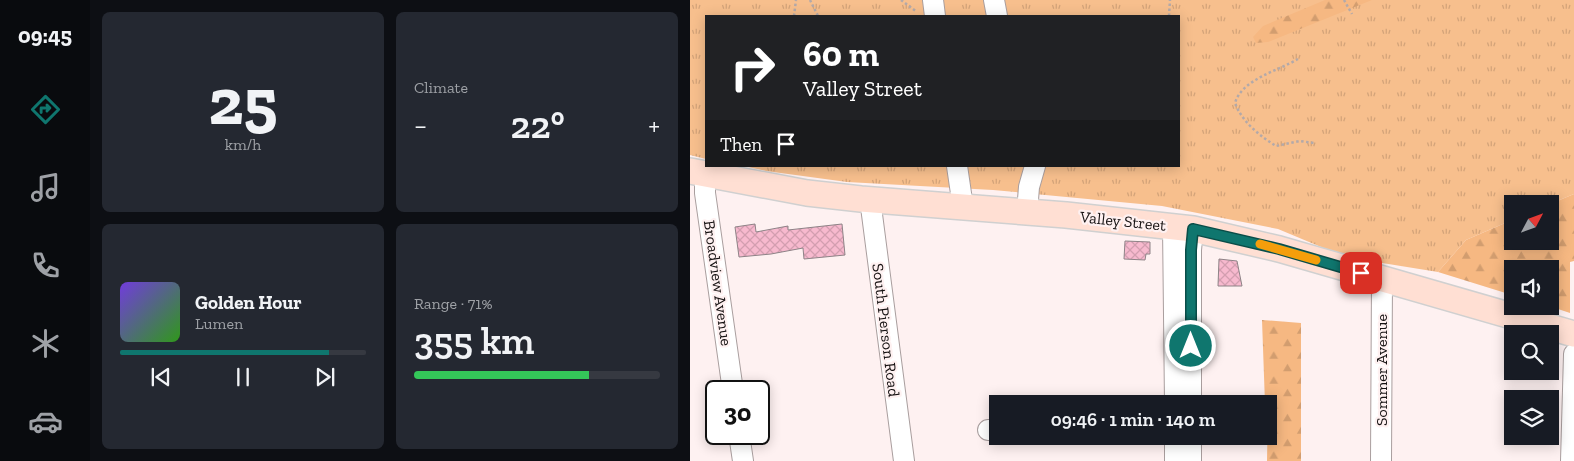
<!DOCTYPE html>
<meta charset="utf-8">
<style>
body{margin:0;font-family:"Zilla Slab",serif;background:#242831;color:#f1f3f6;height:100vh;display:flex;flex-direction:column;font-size:19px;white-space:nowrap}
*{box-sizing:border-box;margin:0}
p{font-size:16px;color:#9ea1a6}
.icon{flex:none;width:28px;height:28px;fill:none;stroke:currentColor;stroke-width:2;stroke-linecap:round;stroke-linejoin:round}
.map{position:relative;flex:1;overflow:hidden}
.details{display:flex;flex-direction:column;gap:12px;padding:12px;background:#0d0f14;width:600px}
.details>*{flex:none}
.banner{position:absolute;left:15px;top:15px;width:475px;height:152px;border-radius:0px;box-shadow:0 2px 12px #0003;background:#202124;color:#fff;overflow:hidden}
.needle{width:32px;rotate:49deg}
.tools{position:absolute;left:814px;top:195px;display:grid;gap:10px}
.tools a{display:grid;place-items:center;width:55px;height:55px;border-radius:0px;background:#171b24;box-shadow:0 2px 12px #0003;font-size:25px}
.speed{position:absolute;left:15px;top:380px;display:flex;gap:10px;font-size:25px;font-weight:700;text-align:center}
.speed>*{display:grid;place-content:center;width:65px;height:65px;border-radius:50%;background:#171b24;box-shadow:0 2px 12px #0003;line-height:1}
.speed .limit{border:2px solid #111;border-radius:8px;background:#fff;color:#111}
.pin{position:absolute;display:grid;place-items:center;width:42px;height:42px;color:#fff;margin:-21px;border-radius:10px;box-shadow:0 2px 8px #0006}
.me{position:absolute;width:55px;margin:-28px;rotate:0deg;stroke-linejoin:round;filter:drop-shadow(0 0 4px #0008)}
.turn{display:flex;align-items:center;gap:18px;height:105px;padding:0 15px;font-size:22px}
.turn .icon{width:65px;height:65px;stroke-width:2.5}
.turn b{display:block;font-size:35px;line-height:42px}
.then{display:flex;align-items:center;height:48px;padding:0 15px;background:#0003;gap:10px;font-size:19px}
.big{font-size:38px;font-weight:600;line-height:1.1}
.details .tile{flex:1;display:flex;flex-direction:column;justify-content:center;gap:8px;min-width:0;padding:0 18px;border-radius:8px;background:#242831}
.details .dial{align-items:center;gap:0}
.dial b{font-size:65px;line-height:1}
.song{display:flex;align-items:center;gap:15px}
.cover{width:60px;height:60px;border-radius:8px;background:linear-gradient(135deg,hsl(260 70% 55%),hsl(110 70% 35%))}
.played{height:5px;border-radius:2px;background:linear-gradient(90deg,#0f766e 85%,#363941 85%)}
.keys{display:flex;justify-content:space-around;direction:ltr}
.heat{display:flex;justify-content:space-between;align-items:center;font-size:28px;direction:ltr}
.charge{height:8px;border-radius:4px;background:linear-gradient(90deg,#34c759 71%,#363941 0)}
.details .tiles{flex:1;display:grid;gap:12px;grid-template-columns:repeat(2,1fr)}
.trip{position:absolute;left:299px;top:395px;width:288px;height:50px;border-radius:0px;background:#171b24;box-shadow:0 2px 12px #0003;font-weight:600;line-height:50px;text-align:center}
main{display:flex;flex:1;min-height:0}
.dock{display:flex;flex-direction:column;width:90px;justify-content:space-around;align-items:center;background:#090b0e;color:#9ea1a6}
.dock .icon{width:35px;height:35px}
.dock .on{color:#0f766e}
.dock b{font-size:22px;color:#f1f3f6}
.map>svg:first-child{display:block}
.grass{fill:url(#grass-tufts)}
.forest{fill:url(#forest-firs)}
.building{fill:url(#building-cross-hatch);stroke:#8e8387}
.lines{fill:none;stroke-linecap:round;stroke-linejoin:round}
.minor-casing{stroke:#a99e9e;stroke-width:22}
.major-casing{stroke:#d0d0d0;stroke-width:28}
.path{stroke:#b3a9a9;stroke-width:2.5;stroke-dasharray:2.5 2.5;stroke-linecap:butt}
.minor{stroke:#fff;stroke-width:20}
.major{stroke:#ffdfd3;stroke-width:25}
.route-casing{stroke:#0a4d48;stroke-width:12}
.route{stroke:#0f766e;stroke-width:9}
.slow{stroke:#f59e0b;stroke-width:9}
.labels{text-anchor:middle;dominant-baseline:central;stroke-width:4.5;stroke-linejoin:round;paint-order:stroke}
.street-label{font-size:16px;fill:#161212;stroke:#fef1f1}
</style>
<main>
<nav class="dock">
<b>09:45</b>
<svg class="icon on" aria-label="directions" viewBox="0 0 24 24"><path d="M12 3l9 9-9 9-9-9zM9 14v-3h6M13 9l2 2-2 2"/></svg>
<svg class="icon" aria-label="music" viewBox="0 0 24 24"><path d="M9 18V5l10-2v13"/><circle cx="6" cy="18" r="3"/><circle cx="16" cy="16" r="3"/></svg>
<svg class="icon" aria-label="phone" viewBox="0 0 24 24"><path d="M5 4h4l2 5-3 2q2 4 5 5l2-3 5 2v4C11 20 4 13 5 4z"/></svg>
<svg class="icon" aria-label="climate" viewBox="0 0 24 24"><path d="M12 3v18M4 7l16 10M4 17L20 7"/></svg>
<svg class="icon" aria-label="car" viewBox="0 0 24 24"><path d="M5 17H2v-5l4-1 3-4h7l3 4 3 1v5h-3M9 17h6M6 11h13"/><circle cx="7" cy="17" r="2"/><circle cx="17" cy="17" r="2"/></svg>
</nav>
<section class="details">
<div class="tiles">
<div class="tile dial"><b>25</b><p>km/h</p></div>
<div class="tile"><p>Climate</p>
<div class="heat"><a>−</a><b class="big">22°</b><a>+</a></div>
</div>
<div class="tile">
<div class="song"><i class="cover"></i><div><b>Golden Hour</b><p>Lumen</p></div></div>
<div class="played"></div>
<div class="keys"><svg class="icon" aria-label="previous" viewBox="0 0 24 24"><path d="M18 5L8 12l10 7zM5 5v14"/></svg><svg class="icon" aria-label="pause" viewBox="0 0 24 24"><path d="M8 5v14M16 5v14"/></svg><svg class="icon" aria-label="next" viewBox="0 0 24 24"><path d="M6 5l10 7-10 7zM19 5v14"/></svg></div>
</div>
<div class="tile"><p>Range · 71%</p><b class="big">355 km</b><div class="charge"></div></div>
</div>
</section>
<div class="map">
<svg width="884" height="461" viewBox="0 0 884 461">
<defs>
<pattern id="grass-tufts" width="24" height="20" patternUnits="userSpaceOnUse" patternTransform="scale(1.25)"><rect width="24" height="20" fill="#f7bf8d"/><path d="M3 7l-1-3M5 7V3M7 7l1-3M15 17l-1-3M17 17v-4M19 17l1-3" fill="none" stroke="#d3a379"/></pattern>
<pattern id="forest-firs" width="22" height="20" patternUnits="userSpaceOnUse" patternTransform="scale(1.25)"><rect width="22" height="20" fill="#f6b882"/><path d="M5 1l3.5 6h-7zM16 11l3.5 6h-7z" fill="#d29d6f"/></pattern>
<pattern id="building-cross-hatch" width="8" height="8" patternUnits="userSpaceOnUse" patternTransform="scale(1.25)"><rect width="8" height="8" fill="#f7b9ce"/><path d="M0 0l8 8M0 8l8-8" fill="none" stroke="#d39eb0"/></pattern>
</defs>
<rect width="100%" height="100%" fill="#fef1f1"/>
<path class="grass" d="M0 0H884V194L860 204H822V220L776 240 748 272 655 257 588 229 472 206 303 190 157 182 76 171 54 166H489V16H16V159L0 155Z"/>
<path class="forest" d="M635 0H682L578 42 566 43 563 37 573 26Z
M884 194V261L880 262V313L859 306 860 269H822V295L748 272 776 240 822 220V241H860V204Z
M572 320 611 323V461H577L578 404H575Z"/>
<path class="building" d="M65 224 66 232 98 226V230L152 224 155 255 114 259 113 248 81 254 49 257 45 227Z
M435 241 460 242V254H456L455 260 434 259Z
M529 259 547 261 552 286H528Z"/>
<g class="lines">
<defs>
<path id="minor" d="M243 0 245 16
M304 0 307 16
M267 166 273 207
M15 175V193L43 391
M180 199 214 461
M337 212 339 187 345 166
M483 226 485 404
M501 404V250L503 229
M298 430H308
M49 434 53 461
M485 436V461
M501 436V461
M691 461 692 279
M881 461 884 354"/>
<path id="major" d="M0 171 117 193 171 199 376 215 503 229 589 249 884 334"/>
</defs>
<use href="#minor" class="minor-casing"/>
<use href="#major" class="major-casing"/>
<path class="path" d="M120 0 128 16
M211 0 227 12
M654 0 662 14
M104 16 106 0
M479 16 480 0
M608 59C588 71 552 79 545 103 552 122 570 136 586 146L610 141 624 143"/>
<use href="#minor" class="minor"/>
<use href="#major" class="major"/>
</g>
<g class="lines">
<defs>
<path id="route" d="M501 346V250L503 229 589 249 671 273"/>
</defs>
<use href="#route" class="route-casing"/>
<use href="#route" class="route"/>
<path class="slow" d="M570 244 626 260"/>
</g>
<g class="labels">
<g class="street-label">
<text transform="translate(433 221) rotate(6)">Valley Street</text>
<text transform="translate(28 283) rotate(82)">Broadview Avenue</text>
<text transform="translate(196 330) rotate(83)">South Pierson Road</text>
<text transform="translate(691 370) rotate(-90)">Sommer Avenue</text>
</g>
</g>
</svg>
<div class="tools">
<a><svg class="needle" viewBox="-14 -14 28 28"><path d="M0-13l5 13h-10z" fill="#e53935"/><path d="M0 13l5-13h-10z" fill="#9ea1a6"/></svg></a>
<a><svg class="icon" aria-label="sound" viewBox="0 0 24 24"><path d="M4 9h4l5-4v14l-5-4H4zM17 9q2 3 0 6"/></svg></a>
<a><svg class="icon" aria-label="search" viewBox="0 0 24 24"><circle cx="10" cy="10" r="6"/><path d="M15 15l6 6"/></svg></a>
<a><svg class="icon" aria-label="layers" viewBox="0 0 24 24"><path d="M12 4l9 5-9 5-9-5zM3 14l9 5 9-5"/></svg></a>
</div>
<div class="speed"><div class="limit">30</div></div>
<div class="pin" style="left:671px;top:273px;background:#d93025"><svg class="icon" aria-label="arrive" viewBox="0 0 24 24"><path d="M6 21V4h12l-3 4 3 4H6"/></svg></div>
<svg class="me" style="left:501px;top:346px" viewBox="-20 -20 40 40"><circle r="17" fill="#0f766e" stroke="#fff" stroke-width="3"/><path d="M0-11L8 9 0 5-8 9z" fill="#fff"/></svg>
<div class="trip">09:46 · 1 min · 140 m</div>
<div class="banner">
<div class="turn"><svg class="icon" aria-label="right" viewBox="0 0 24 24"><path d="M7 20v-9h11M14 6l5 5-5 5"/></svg><div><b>60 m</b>Valley Street</div></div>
<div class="then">Then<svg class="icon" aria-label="arrive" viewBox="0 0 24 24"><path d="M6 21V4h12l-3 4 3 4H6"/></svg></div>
</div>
</div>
</main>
